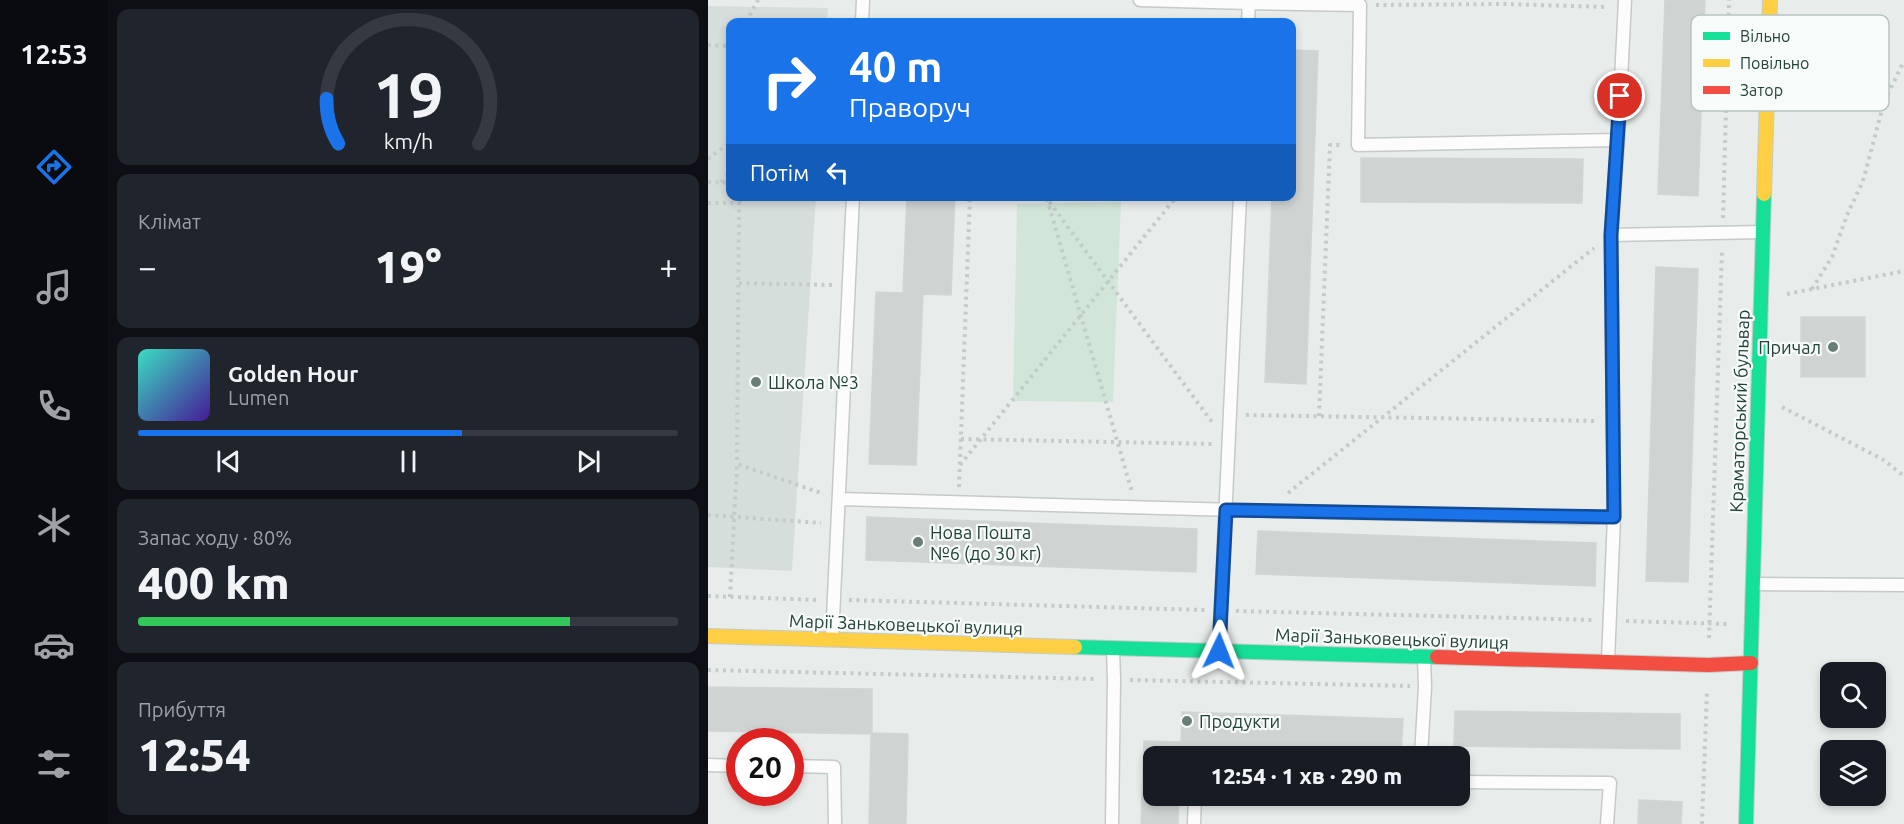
<!DOCTYPE html>
<html lang="uk">
<meta charset="utf-8">
<style>
body{margin:0;font-family:Ubuntu,sans-serif;background:#20242c;color:#f1f3f6;height:100vh;display:flex;flex-direction:column;font-size:22px;white-space:nowrap}
*{box-sizing:border-box;margin:0}
p{font-size:20px;color:#9ea1a6}
.icon{flex:none;width:33px;height:33px;fill:none;stroke:currentColor;stroke-width:2;stroke-linecap:round;stroke-linejoin:round}
.map{position:relative;flex:1;overflow:hidden}
.sheet{display:flex;flex-direction:column;gap:9px;padding:9px;background:#0d0f14;width:600px}
.sheet>*{flex:none}
.top-card{position:absolute;left:18px;top:18px;width:570px;height:183px;border-radius:12px;box-shadow:0 3px 9px #0003;background:#1a73e8;color:#fff;overflow:hidden}
.buttons{position:absolute;left:1112px;top:662px;display:grid;gap:12px}
.buttons a{display:grid;place-items:center;width:66px;height:66px;border-radius:12px;background:#171b24;box-shadow:0 3px 9px #0003;font-size:30px}
.speed{position:absolute;left:18px;top:728px;display:flex;gap:12px;font-size:30px;font-weight:700;text-align:center}
.speed>*{display:grid;place-content:center;width:78px;height:78px;border-radius:50%;background:#171b24;box-shadow:0 3px 9px #0003;line-height:1}
.speed .limit{border:9px solid #d22;background:#fff;color:#111}
.pin{position:absolute;display:grid;place-items:center;width:51px;height:51px;color:#fff;margin:-26px;border:3px solid #fff;border-radius:50%;box-shadow:0 2px 6px #0007}
.me{position:absolute;width:66px;margin:-33px;rotate:2deg;stroke-linejoin:round;filter:drop-shadow(0 0 4px #0008)}
.turn{display:flex;align-items:center;gap:21px;height:126px;padding:0 24px;font-size:27px}
.turn .icon{width:78px;height:78px;stroke-width:2.5}
.turn b{display:block;font-size:42px;line-height:51px}
.then{display:flex;align-items:center;height:57px;padding:0 24px;background:#0003;gap:12px;font-size:22px}
.big{font-size:45px;font-weight:800;line-height:1.1}
.sheet .tile{flex:1;display:flex;flex-direction:column;justify-content:center;gap:9px;min-width:0;padding:0 21px;border-radius:12px;background:#20242c}
.sheet .dial{align-items:center;gap:0}
.dial svg{height:156px;overflow:visible;fill:none;stroke:#363941;stroke-width:7;stroke-linecap:round;text-anchor:middle}
.dial text{fill:#f1f3f6;stroke:none}
.song{display:flex;align-items:center;gap:18px}
.cover{width:72px;height:72px;border-radius:9px;background:linear-gradient(135deg,hsl(170 70% 55%),hsl(260 70% 35%))}
.played{height:6px;border-radius:3px;background:linear-gradient(90deg,#1a73e8 60%,#363941 60%)}
.keys{display:flex;justify-content:space-around;direction:ltr}
.heat{display:flex;justify-content:space-between;align-items:center;font-size:33px;direction:ltr}
.charge{height:9px;border-radius:4px;background:linear-gradient(90deg,#34c759 80%,#363941 0)}
.trip{position:absolute;left:435px;top:746px;width:327px;height:60px;border-radius:12px;background:#171b24;box-shadow:0 3px 9px #0003;font-weight:800;line-height:60px;text-align:center}
main{display:flex;flex:1;min-height:0}
.tabs{display:flex;flex-direction:column;width:108px;justify-content:space-around;align-items:center;background:#090b0e;color:#9ea1a6}
.tabs .icon{width:42px;height:42px}
.tabs .on{color:#1a73e8}
.tabs b{font-size:27px;color:#f1f3f6}
.map>svg:first-child{display:block}
.built{fill:#d6dedb}
.green{fill:#d1e6d8}
.building{fill:#cfd4d2;stroke:#d1d6d4;stroke-width:1.5}
.lines{fill:none;stroke-linecap:round;stroke-linejoin:round}
.lane-casing{stroke:#c5cac8;stroke-width:15}
.fast-casing{stroke:#c3cbc8;stroke-width:16}
.slow-casing{stroke:#c3cbc8;stroke-width:16}
.jam-casing{stroke:#c3cbc8;stroke-width:16}
.path{stroke:#c3ccca;stroke-width:4;stroke-dasharray:3 4.5;stroke-linecap:butt}
.lane{stroke:#fcfcfc;stroke-width:12}
.fast{stroke:#16e098;stroke-width:14}
.slow{stroke:#ffcf43;stroke-width:14}
.jam{stroke:#f24e42;stroke-width:14}
.route-casing{stroke:#114b97;stroke-width:15}
.route{stroke:#1a73e8;stroke-width:10}
.poi-dot{fill:#697e78;stroke:#f7fbf9;stroke-width:2}
.labels{text-anchor:middle;dominant-baseline:central;stroke-width:4.5;stroke-linejoin:round;paint-order:stroke}
.poi-label{font-size:18px;fill:#24423a;stroke:#f7fbf9;text-anchor:start}
.street-label{font-size:18px;fill:#24423a;stroke:#f7fbf9}
.key{fill:#f7fbf9;stroke:#b8c4c0;stroke-width:1.5}
.key-label{font-size:16px;fill:#24423a}
</style>
<main>
<nav class="tabs">
<b>12:53</b>
<svg class="icon on" aria-label="directions" viewBox="0 0 24 24"><path d="M12 3l9 9-9 9-9-9zM9 14v-3h6M13 9l2 2-2 2"/></svg>
<svg class="icon" aria-label="music" viewBox="0 0 24 24"><path d="M9 18V5l10-2v13"/><circle cx="6" cy="18" r="3"/><circle cx="16" cy="16" r="3"/></svg>
<svg class="icon" aria-label="phone" viewBox="0 0 24 24"><path d="M5 4h4l2 5-3 2q2 4 5 5l2-3 5 2v4C11 20 4 13 5 4z"/></svg>
<svg class="icon" aria-label="climate" viewBox="0 0 24 24"><path d="M12 3v18M4 7l16 10M4 17L20 7"/></svg>
<svg class="icon" aria-label="car" viewBox="0 0 24 24"><path d="M5 17H2v-5l4-1 3-4h7l3 4 3 1v5h-3M9 17h6M6 11h13"/><circle cx="7" cy="17" r="2"/><circle cx="17" cy="17" r="2"/></svg>
<svg class="icon" aria-label="filters" viewBox="0 0 24 24"><path d="M4 7h16M4 17h16"/><circle cx="9" cy="7" r="2"/><circle cx="15" cy="17" r="2"/></svg>
</nav>
<section class="sheet">
<div class="tile dial"><svg viewBox="0 0 100 80">
<path d="M14 69A42 42 0 1 1 86 69"/>
<path d="M14 69A42 42 0 0 1 8 46" stroke="#1a73e8"/>
<text x="50" y="56" font-size="32" font-weight="700">19</text>
<text x="50" y="72" font-size="11">km/h</text>
</svg></div>
<div class="tile"><p>Клімат</p>
<div class="heat"><a>−</a><b class="big">19°</b><a>+</a></div>
</div>
<div class="tile">
<div class="song"><i class="cover"></i><div><b>Golden Hour</b><p>Lumen</p></div></div>
<div class="played"></div>
<div class="keys"><svg class="icon" aria-label="previous" viewBox="0 0 24 24"><path d="M18 5L8 12l10 7zM5 5v14"/></svg><svg class="icon" aria-label="pause" viewBox="0 0 24 24"><path d="M8 5v14M16 5v14"/></svg><svg class="icon" aria-label="next" viewBox="0 0 24 24"><path d="M6 5l10 7-10 7zM19 5v14"/></svg></div>
</div>
<div class="tile"><p>Запас ходу · 80%</p><b class="big">400 km</b><div class="charge"></div></div>
<div class="tile"><p>Прибуття</p><b class="big">12:54</b></div>
</section>
<div class="map">
<svg width="1196" height="824" viewBox="0 0 1196 824">
<rect width="100%" height="100%" fill="#e8edeb"/>
<path class="built" d="M0 6 120 8 119 22H22V196L108 197 84 571 0 567Z"/>
<path class="green" d="M413 202 405 402 305 401 309 204Z"/>
<path class="building" d="M957 0H997L990 196 950 194Z
M584 50 610 51 598 384 557 382 564 196H584Z
M653 158 875 159 874 203 653 202Z
M199 196H247L243 295 215 294 208 465 161 464 168 292 195 293Z
M948 267 990 269 980 582 938 581Z
M1093 317H1157V377H1093Z
M159 517 489 529 488 572 158 560Z
M550 531 888 543 887 586 548 574Z
M0 687 164 689V733L200 734 198 824H161L163 734 0 731Z
M747 711 972 714V749L746 746Z
M474 712 695 719 693 755 473 747 472 756H446V795H471L470 824H433L436 741 473 742Z
M931 800 974 802 973 824H930Z"/>
<g class="lines">
<defs>
<path id="lane" d="M432 0 541 3 540 22
M541 3 652 5 650 145 910 140
M154 22 155 0
M903 235 1055 232
M131 499 490 509 871 518 906 517
M1045 584 1196 585
M124 639 145 196
M511 650 532 196
M900 661 906 517 903 235 910 140 917 0
M713 756 717 687 716 658
M0 765 32 766
M82 766 126 767 127 824
M752 782 902 783 899 824
M404 824 406 680 405 649
M486 824 487 795"/>
<path id="fast" d="M367 647 729 657
M1038 824 1056 194"/>
<path id="slow" d="M1056 194 1062 0
M0 636 367 647"/>
<path id="jam" d="M729 657 1000 665 1043 663"/>
</defs>
<use href="#lane" class="lane-casing"/>
<use href="#fast" class="fast-casing"/>
<use href="#slow" class="slow-casing"/>
<use href="#jam" class="jam-casing"/>
<path class="path" d="M668 5 795 4 900 7
M38 22 50 0
M0 45 22 46
M0 159 22 142
M0 182 22 183
M13 182 22 172
M337 196 504 422
M339 199 424 492
M0 203H31L29 464
M31 203 34 196
M1015 218 1021 0
M31 283 125 285
M1104 289 1124 257 1139 215 1155 181 1176 102 1196 61
M1079 294 1196 271
M1074 407 1174 459 1196 476
M538 415 890 421
M611 416 622 145H635
M253 439 505 444
M252 465 469 196
M251 487 262 196
M580 493 886 248
M0 515 113 523
M0 596 110 600
M22 597 29 464 116 494
M141 600 497 610
M528 611 887 620
M918 621 1019 624
M1001 638 1014 250
M0 670 390 679
M422 680 702 686
M994 824 999 690"/>
<use href="#lane" class="lane"/>
<use href="#fast" class="fast"/>
<use href="#slow" class="slow"/>
<use href="#jam" class="jam"/>
</g>
<g class="lines">
<defs>
<path id="route" d="M511 651 518 510 906 517 903 235 912 96"/>
</defs>
<use href="#route" class="route-casing"/>
<use href="#route" class="route"/>
</g>
<g class="poi-dot">
<circle cx="1125" cy="347" r="6"/>
<circle cx="48" cy="382" r="6"/>
<circle cx="210" cy="542" r="6"/>
<circle cx="479" cy="721" r="6"/>
</g>
<g class="labels">
<g class="poi-label">
<text x="1113" y="347" text-anchor="end">Причал</text>
<text x="60" y="382">Школа №3</text>
<text x="222" y="532">Нова Пошта<tspan x="222" dy="21">№6 (до 30 кг)</tspan></text>
<text x="491" y="721">Продукти</text>
</g>
<g class="street-label">
<text transform="translate(1031 411) rotate(-88)">Краматорський бульвар</text>
<text transform="translate(198 624) rotate(2)">Марії Заньковецької вулиця</text>
<text transform="translate(684 638) rotate(2)">Марії Заньковецької вулиця</text>
</g>
</g>
<rect x="983" y="15" width="198" height="96" rx="9" class="key"/>
<rect x="995" y="32" width="27" height="8" fill="#16e098"/>
<rect x="995" y="59" width="27" height="8" fill="#ffcf43"/>
<rect x="995" y="86" width="27" height="8" fill="#f24e42"/>
<g class="key-label">
<text x="1032" y="42">Вільно</text>
<text x="1032" y="69">Повільно</text>
<text x="1032" y="96">Затор</text>
</g>
</svg>
<div class="buttons">
<a><svg class="icon" aria-label="search" viewBox="0 0 24 24"><circle cx="10" cy="10" r="6"/><path d="M15 15l6 6"/></svg></a>
<a><svg class="icon" aria-label="layers" viewBox="0 0 24 24"><path d="M12 4l9 5-9 5-9-5zM3 14l9 5 9-5"/></svg></a>
</div>
<div class="speed"><div class="limit">20</div></div>
<div class="pin" style="left:912px;top:96px;background:#d93025"><svg class="icon" aria-label="arrive" viewBox="0 0 24 24"><path d="M6 21V4h12l-3 4 3 4H6"/></svg></div>
<svg class="me" style="left:511px;top:651px" viewBox="-20 -20 40 40"><path d="M0-17L14 15 0 8-14 15z" fill="#1a73e8" stroke="#fff" stroke-width="4"/></svg>
<div class="trip">12:54 · 1 хв · 290 m</div>
<div class="top-card">
<div class="turn"><svg class="icon" aria-label="right" viewBox="0 0 24 24"><path d="M7 20v-9h11M14 6l5 5-5 5"/></svg><div><b>40 m</b>Праворуч</div></div>
<div class="then">Потім<svg class="icon" aria-label="left" viewBox="0 0 24 24"><path d="M17 20v-9H6M10 6l-5 5 5 5"/></svg></div>
</div>
</div>
</main>
